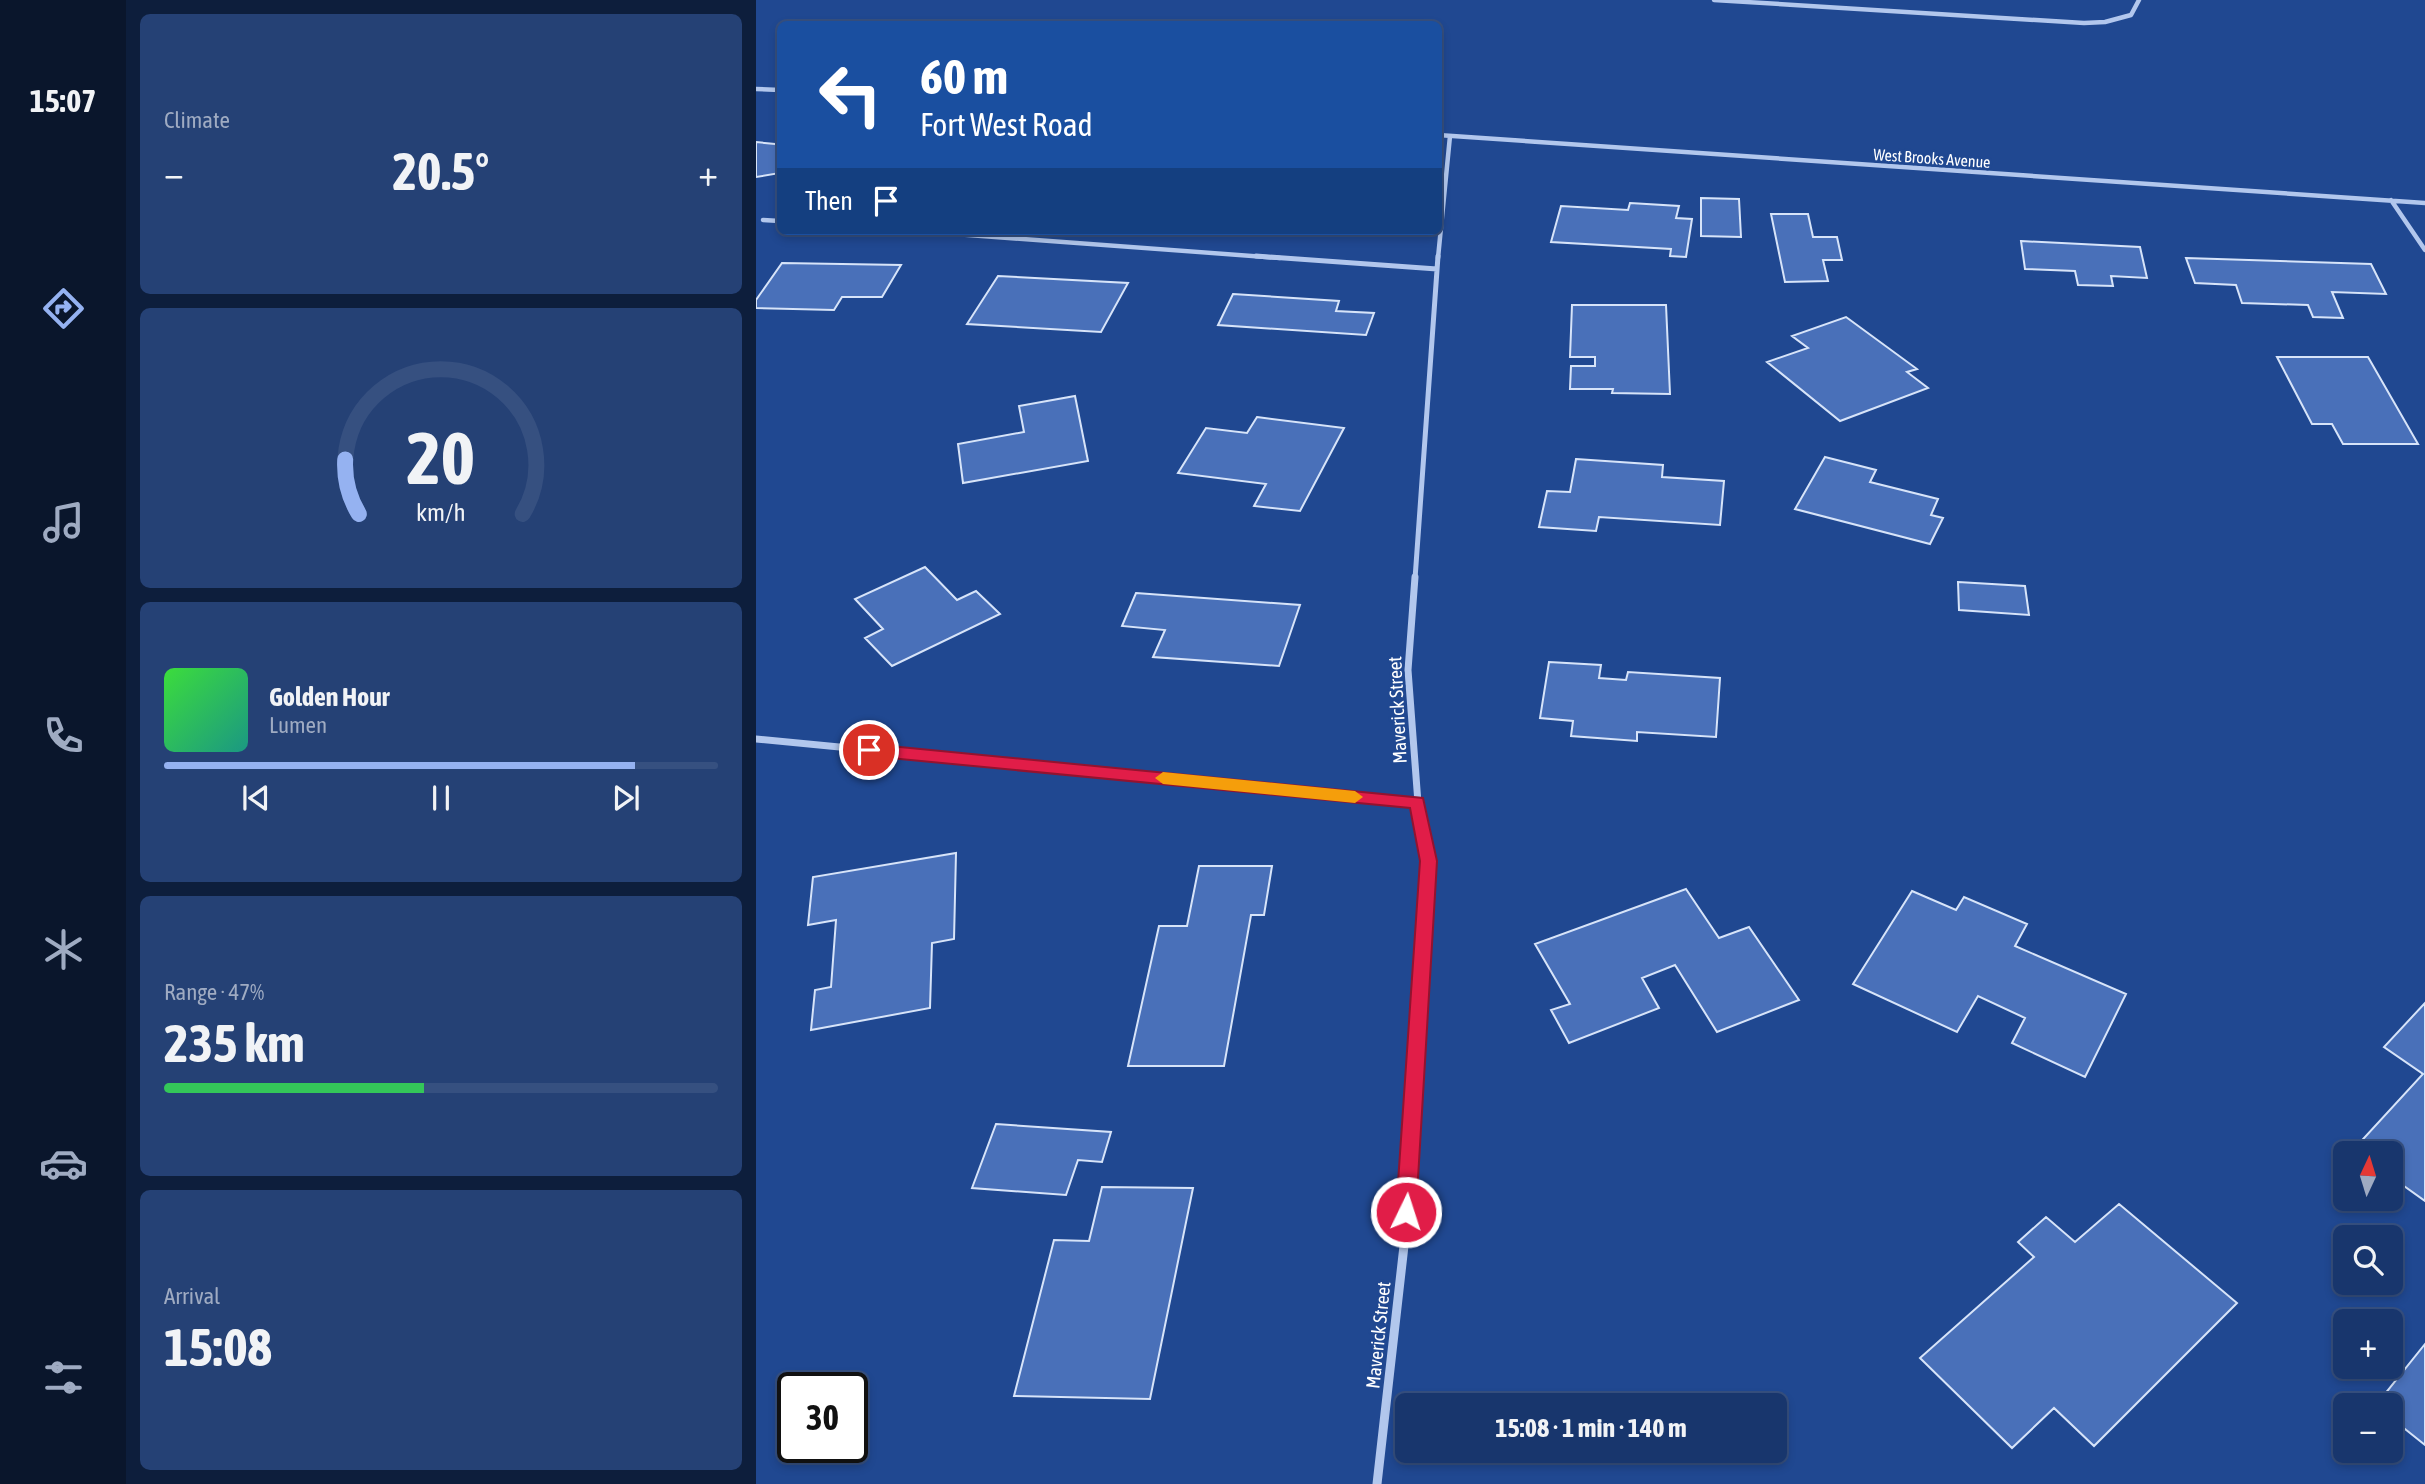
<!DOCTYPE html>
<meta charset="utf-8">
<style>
body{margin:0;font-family:"Asap Condensed",sans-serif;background:#254175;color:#f1f3f6;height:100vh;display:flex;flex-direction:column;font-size:26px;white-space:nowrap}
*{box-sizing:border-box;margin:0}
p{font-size:23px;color:#9fabc2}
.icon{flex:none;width:38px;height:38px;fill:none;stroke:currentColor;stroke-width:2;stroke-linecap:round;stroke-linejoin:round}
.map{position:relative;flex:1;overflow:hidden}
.drawer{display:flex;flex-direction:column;gap:14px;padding:14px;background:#0d1e3c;width:630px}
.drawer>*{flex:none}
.banner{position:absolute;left:21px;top:21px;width:665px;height:214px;border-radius:10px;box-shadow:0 4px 10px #0003,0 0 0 2px #365080;background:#1a4fa0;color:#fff;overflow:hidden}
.needle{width:46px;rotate:4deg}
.tools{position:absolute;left:1577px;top:1141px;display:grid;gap:14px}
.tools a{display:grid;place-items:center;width:70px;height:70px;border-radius:10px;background:#18366d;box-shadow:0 4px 10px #0003,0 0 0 2px #365080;font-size:35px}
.speed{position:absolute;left:21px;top:1372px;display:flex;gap:14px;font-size:35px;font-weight:700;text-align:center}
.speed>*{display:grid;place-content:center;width:91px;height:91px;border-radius:50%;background:#18366d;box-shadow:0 4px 10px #0003,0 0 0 2px #365080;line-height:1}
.speed .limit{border:4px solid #111;border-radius:10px;background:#fff;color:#111}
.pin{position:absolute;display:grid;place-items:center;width:60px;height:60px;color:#fff;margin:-30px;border:4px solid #fff;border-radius:50%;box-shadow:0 2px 7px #0007}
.me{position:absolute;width:77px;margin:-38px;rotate:4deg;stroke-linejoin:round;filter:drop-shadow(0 0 5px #0008)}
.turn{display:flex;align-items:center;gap:24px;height:147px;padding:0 28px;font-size:32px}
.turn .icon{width:91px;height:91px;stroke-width:2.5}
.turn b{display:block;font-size:49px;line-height:60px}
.then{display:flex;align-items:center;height:66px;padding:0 28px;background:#0003;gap:14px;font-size:26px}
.big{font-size:52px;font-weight:700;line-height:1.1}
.drawer .widget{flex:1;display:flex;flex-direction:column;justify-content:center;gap:10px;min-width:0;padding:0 24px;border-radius:10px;background:#254175}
.drawer .dial{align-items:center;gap:0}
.dial svg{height:182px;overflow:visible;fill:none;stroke:#365080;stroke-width:7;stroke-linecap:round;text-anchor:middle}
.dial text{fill:#f1f3f6;stroke:none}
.song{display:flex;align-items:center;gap:21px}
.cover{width:84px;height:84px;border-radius:10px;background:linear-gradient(135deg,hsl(120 70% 55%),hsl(170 70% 35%))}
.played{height:7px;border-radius:4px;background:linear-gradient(90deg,#95b2f1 85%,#365080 85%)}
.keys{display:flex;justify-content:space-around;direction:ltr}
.heat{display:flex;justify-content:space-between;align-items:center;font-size:38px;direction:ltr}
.charge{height:10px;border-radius:5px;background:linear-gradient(90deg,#34c759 47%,#365080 0)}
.trip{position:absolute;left:639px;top:1393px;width:392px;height:70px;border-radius:10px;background:#18366d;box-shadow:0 4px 10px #0003,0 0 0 2px #365080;font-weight:700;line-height:70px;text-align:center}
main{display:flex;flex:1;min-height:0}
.dock{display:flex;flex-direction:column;width:126px;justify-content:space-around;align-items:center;background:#0a162c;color:#9fabc2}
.dock .icon{width:49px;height:49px}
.dock .on{color:#95b2f1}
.dock b{font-size:32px;color:#f1f3f6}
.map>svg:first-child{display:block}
.building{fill:#4970b9;stroke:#d7e4f9;stroke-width:2}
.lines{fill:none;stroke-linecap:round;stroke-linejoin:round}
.street-far3{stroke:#b2c7ed;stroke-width:4.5}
.street-far2{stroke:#b2c7ed;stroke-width:5}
.street-far1{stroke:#b2c7ed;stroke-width:7}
.street{stroke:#b2c7ed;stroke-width:9}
.route{fill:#e11d48;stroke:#92132f;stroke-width:2}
.slow{fill:#f59e0b}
.labels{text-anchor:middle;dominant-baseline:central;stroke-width:5;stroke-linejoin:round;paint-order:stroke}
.far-street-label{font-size:16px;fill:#fff;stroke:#204891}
.street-label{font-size:19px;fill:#fff;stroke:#204891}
</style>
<main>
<nav class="dock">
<b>15:07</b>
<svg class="icon on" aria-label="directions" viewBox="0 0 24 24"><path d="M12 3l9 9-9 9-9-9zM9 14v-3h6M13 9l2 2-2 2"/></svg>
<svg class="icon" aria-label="music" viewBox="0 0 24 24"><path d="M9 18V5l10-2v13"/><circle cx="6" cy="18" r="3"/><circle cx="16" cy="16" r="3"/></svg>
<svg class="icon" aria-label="phone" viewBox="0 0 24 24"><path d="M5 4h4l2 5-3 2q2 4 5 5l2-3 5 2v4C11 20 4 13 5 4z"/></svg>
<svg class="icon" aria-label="climate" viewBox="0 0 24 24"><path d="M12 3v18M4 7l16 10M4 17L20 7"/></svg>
<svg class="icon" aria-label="car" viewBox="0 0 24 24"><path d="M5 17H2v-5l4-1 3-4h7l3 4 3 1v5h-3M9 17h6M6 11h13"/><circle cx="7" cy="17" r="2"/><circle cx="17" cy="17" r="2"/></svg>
<svg class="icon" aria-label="filters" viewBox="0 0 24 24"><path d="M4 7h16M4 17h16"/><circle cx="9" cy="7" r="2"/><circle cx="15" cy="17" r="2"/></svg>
</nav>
<section class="drawer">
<div class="widget"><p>Climate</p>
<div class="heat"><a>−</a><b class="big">20.5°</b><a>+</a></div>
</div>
<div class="widget dial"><svg viewBox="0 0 100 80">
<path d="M14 69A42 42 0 1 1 86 69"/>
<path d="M14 69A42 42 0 0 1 8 45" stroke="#95b2f1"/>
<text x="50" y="56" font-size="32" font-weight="700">20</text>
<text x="50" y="72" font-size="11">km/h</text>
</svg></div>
<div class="widget">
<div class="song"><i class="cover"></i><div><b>Golden Hour</b><p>Lumen</p></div></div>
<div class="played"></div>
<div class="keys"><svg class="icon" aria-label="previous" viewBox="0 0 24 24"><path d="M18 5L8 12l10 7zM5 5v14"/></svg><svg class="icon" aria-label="pause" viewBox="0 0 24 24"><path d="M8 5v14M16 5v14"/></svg><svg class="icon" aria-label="next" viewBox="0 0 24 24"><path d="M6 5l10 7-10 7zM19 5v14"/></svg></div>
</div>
<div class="widget"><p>Range · 47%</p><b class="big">235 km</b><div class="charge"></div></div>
<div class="widget"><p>Arrival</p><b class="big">15:08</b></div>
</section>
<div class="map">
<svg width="1669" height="1484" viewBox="0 0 1669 1484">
<rect width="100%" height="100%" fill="#204891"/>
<path class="building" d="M0 142 19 144 24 148V173L0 177Z
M945 198 983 199 985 237 945 236Z
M874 203 923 206 920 218 936 219 930 257 914 256 915 249 795 242 805 206 872 210Z
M1015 214H1052L1057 237H1081L1086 260H1067L1072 281 1029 282Z
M1265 241 1384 247 1391 278 1355 276 1357 286 1322 285 1319 271 1269 269Z
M1430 258 1615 264 1630 294 1576 292 1587 318 1557 317 1552 305 1486 303 1480 285 1439 283Z
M26 263 145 265 126 297H86L78 310 0 308V300Z
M242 276 372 283 345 332 211 324Z
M477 294 583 301 580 311 618 313 610 335 462 325Z
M816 305H910L914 394 856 393 857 389H814L815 366H839V357H814Z
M1090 317 1161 369 1151 372 1172 388 1084 421 1011 362 1052 348 1036 336Z
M1521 357H1612L1662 444H1587L1576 424H1556Z
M319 396 332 461 207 483 202 444 268 432 263 406Z
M501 417 588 428 544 511 498 506 510 484 422 473 450 428 491 433Z
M1069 457 1120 470 1114 482 1182 499 1175 515 1187 518 1174 544 1039 509Z
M820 459 907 465 906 477 968 481 964 525 843 517 840 531 783 527 791 491 814 492Z
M169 567 201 600 220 591 244 614 136 666 109 638 127 629 99 599Z
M1202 582 1269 586 1273 615 1203 610Z
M380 593 544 605 523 666 397 657 409 630 366 626Z
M793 662 845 665 843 678 870 680 872 672 964 678 960 737 881 732V741L815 736 817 721 784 718Z
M200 853 198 939 176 943 174 1008 55 1030 59 990 75 987 80 920 52 925 57 877Z
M443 866H516L508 915H495L468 1066H372L403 926H431Z
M930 889 963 938 993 927 1043 1000 961 1032 919 965 886 978 903 1008 813 1043 795 1010 814 1004 779 944Z
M1156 891 1200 910 1208 897 1271 924 1259 946 1370 994 1329 1077 1256 1043 1269 1018 1222 996 1201 1032 1097 984Z
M1669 1003V1201L1634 1176V1153H1602L1597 1150 1667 1074 1628 1047Z
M240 1124 355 1132 346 1162 322 1160 310 1195 216 1188Z
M346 1187 437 1188 394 1399 258 1396 298 1240 333 1241Z
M1363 1204 1481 1303 1338 1446 1298 1408 1256 1448 1164 1358 1278 1257 1262 1242 1290 1217 1319 1242Z
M1669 1344V1445L1634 1417V1405H1620Z"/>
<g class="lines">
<path class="street-far3" d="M958 0 1328 23 1349 22 1375 15 1383 0
M0 89 24 90
M682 135 1669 203
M1635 200 1669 250
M7 220 24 221
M159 231 524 258
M682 258 694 136"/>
<path class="street-far2" d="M500 256 681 269
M659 579 682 256"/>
<path class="street-far1" d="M659 577 652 670 662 803 672 861 665 981
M0 739 662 803"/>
<path class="street" d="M621 1484 649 1237 665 980"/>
</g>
<path class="route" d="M113 744 667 798 681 861 660 1212 657 1218 650 1221 643 1218 640 1212 664 861 654 808 113 756 105 750Z"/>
<path class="slow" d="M407 772 599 791 607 797 599 803 407 784 399 778Z"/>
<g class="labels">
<g class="far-street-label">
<text transform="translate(1176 158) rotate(4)">West Brooks Avenue</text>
</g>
<g class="street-label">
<text transform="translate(641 710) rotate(-93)">Maverick Street</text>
<text transform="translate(622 1335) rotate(-84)">Maverick Street</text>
</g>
</g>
</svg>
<div class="tools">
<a><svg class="needle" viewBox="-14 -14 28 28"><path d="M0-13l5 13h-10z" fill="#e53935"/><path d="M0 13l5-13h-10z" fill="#9fabc2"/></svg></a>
<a><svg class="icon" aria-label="search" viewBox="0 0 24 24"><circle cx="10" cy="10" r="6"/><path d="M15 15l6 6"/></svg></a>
<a>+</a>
<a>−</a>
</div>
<div class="speed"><div class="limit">30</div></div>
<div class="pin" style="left:113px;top:750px;background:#d93025"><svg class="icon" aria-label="arrive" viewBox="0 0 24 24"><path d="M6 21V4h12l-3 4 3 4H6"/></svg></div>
<svg class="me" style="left:650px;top:1212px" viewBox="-20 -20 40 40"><circle r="17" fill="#e11d48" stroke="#fff" stroke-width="3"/><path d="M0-11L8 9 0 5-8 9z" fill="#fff"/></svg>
<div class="trip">15:08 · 1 min · 140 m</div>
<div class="banner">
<div class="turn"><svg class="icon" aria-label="left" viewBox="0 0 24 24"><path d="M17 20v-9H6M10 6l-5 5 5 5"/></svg><div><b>60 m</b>Fort West Road</div></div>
<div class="then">Then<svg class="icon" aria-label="arrive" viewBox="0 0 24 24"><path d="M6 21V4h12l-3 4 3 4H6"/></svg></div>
</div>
</div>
</main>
